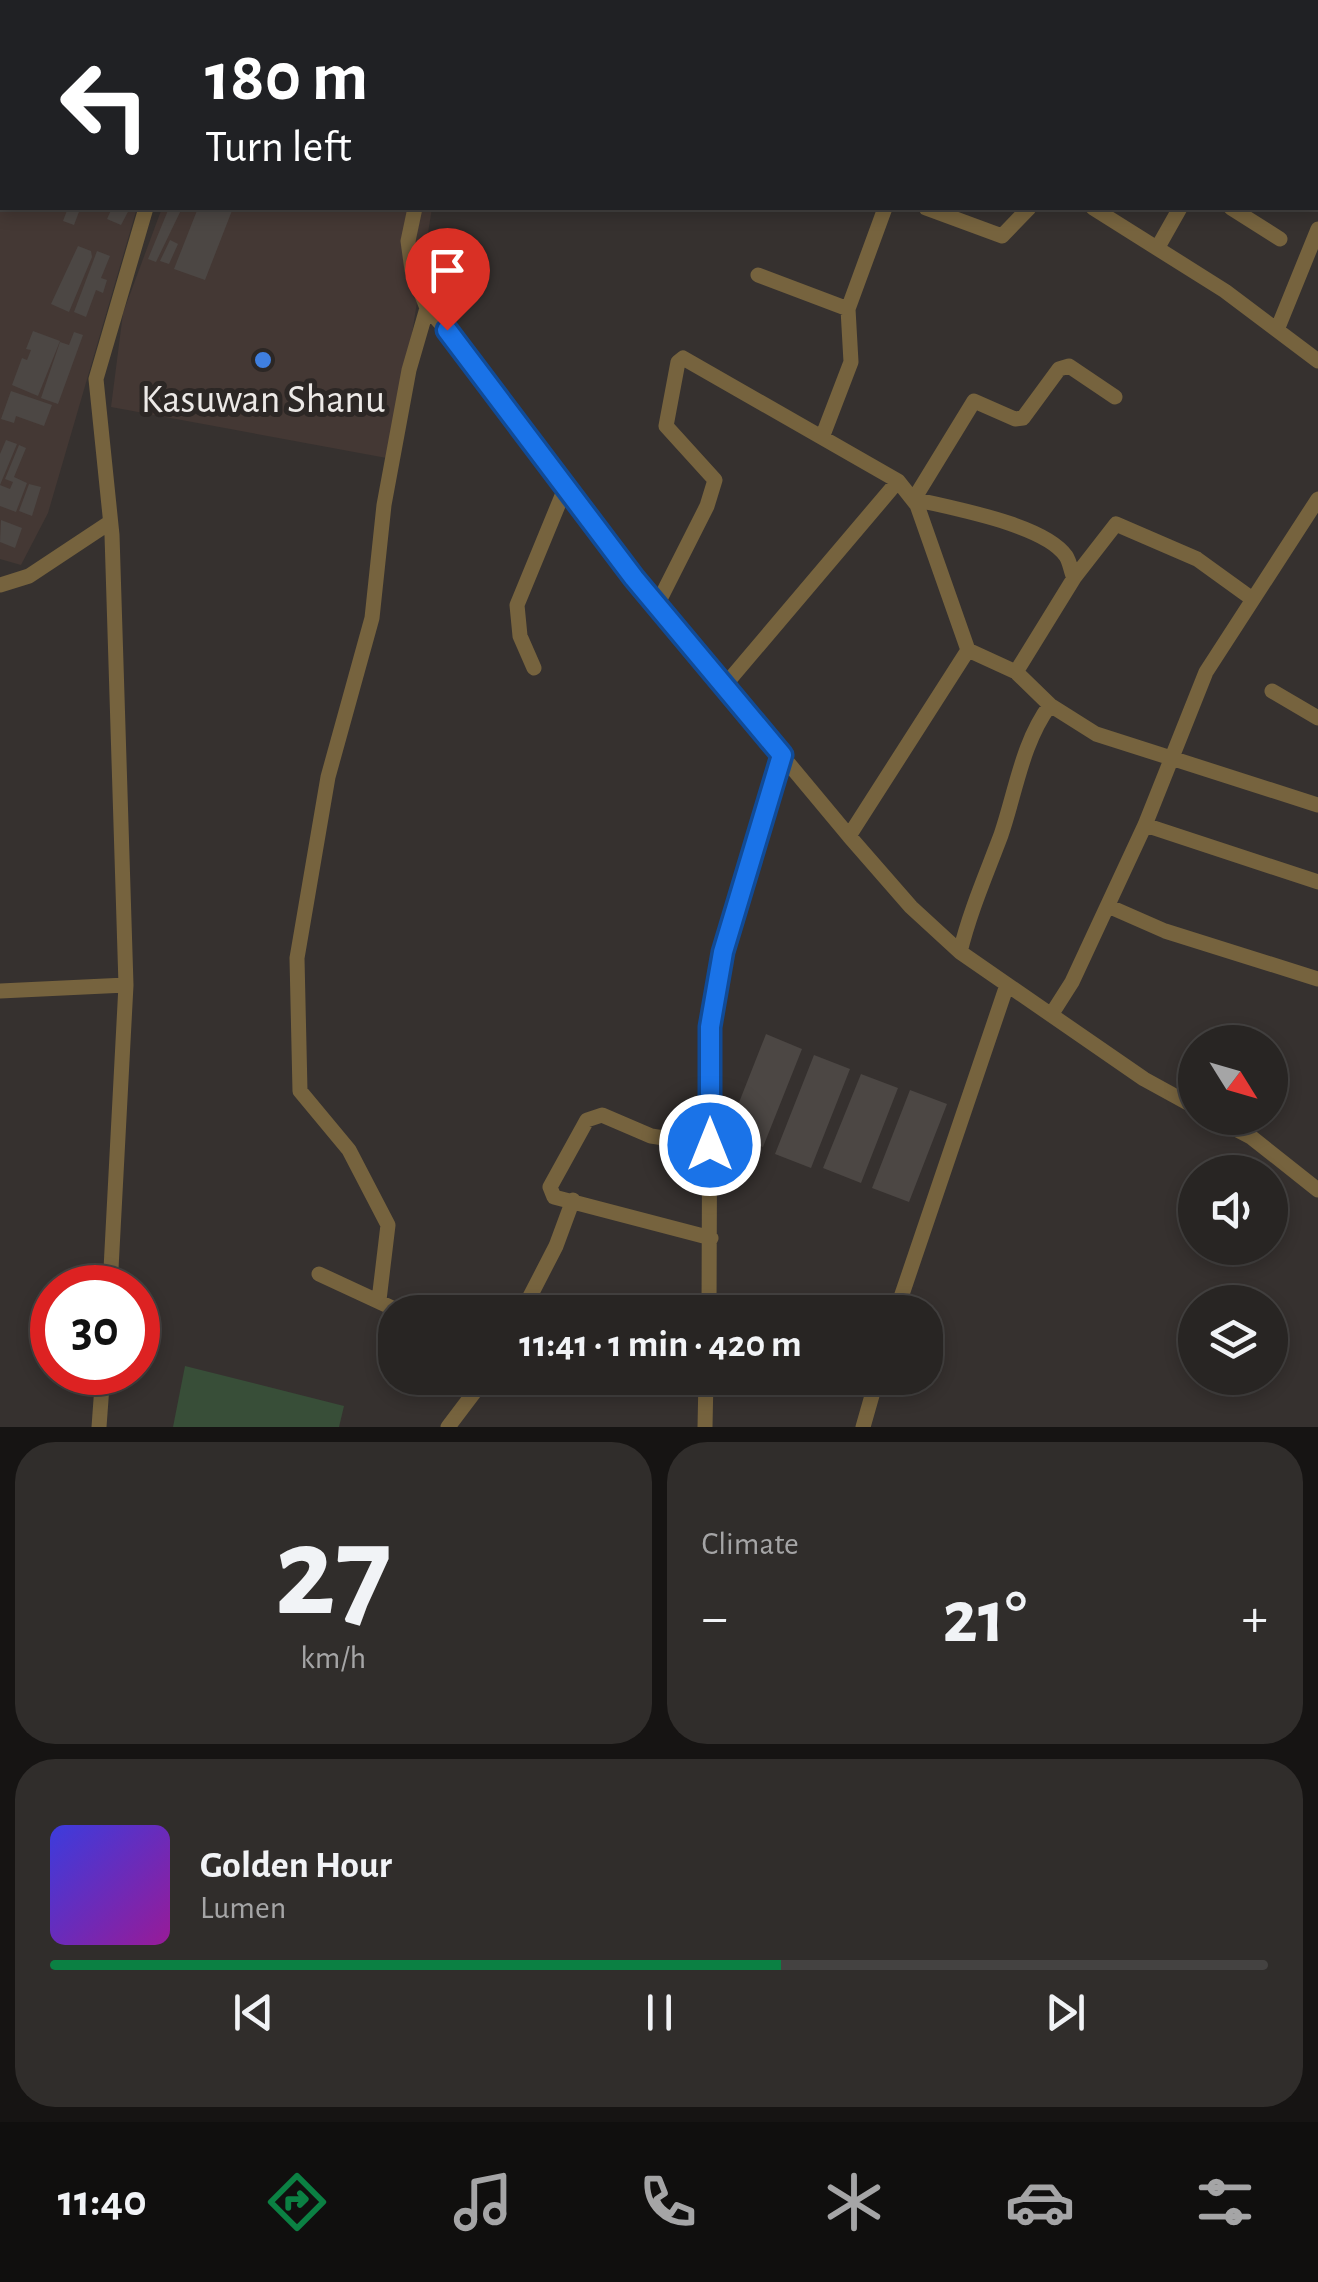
<!DOCTYPE html>
<meta charset="utf-8">
<style>
body{margin:0;font-family:"Alegreya Sans",sans-serif;background:#302d2b;color:#f1f3f6;height:100vh;display:flex;flex-direction:column;font-size:38px;white-space:nowrap}
*{box-sizing:border-box;margin:0}
p{font-size:32px;color:#a5a5a6}
.icon{flex:none;width:55px;height:55px;fill:none;stroke:currentColor;stroke-width:2;stroke-linecap:round;stroke-linejoin:round}
.map{position:relative;height:1427px;overflow:hidden}
.details{display:flex;flex-direction:column;gap:15px;padding:15px;background:#161413;flex:1}
.details>*{flex:none}
.banner{position:absolute;left:0px;top:0px;width:1320px;height:210px;box-shadow:0 5px 15px #0003,0 0 0 2px #444241;background:#202124;color:#fff;overflow:hidden}
.needle{width:65px;rotate:127deg}
.fabs{position:absolute;left:1178px;top:1025px;display:grid;gap:20px}
.fabs a{display:grid;place-items:center;width:110px;height:110px;border-radius:50%;background:#282523;box-shadow:0 5px 15px #0003,0 0 0 2px #444241;font-size:50px}
.speed{position:absolute;left:30px;top:1265px;display:flex;gap:20px;font-size:50px;font-weight:700;text-align:center}
.speed>*{display:grid;place-content:center;width:130px;height:130px;border-radius:50%;background:#282523;box-shadow:0 5px 15px #0003,0 0 0 2px #444241;line-height:1}
.speed .limit{border:15px solid #d22;background:#fff;color:#111}
.pin{position:absolute;display:grid;place-items:center;width:85px;height:85px;color:#fff;margin:-102px -42px;border-radius:50% 50% 50% 0;rotate:-45deg;box-shadow:0 0 10px #0007}
.pin .icon{rotate:45deg}
.me{position:absolute;width:110px;margin:-55px;rotate:0deg;stroke-linejoin:round;filter:drop-shadow(0 0 8px #0008)}
.turn{display:flex;align-items:center;gap:35px;height:210px;padding:0 40px;font-size:45px}
.turn .icon{width:130px;height:130px;stroke-width:2.5}
.turn b{display:block;font-size:70px;line-height:85px}
.big{font-size:75px;font-weight:600;line-height:1.1}
.details .tile{flex:1;display:flex;flex-direction:column;justify-content:center;gap:15px;min-width:0;padding:0 35px;border-radius:40px;background:#302d2b}
.details .dial{align-items:center;gap:0}
.dial b{font-size:130px;line-height:1}
.song{display:flex;align-items:center;gap:30px}
.cover{width:120px;height:120px;border-radius:15px;background:linear-gradient(135deg,hsl(240 70% 55%),hsl(300 70% 35%))}
.played{height:10px;border-radius:5px;background:linear-gradient(90deg,#0b8043 60%,#444241 60%)}
.keys{display:flex;justify-content:space-around;direction:ltr}
.heat{display:flex;justify-content:space-between;align-items:center;font-size:55px;direction:ltr}
.details .tiles{flex:1;display:grid;gap:15px;grid-template-columns:1fr 1fr}
.tile:last-child{grid-column:span 2}
.trip{position:absolute;left:378px;top:1295px;width:565px;height:100px;border-radius:40px;background:#282523;box-shadow:0 5px 15px #0003,0 0 0 2px #444241;font-weight:600;line-height:100px;text-align:center}
.menu{display:flex;height:160px;justify-content:space-around;align-items:center;background:#100f0e;color:#a5a5a6}
.menu .icon{width:70px;height:70px}
.menu .current{color:#0b8043}
.menu b{font-size:45px;color:#f1f3f6}
.map>svg:first-child{display:block}
.built{fill:#443834}
.green{fill:#384e38}
.building{fill:#4c4744}
.lines{fill:none;stroke-linecap:round;stroke-linejoin:round}
.minor{stroke:#76633e;stroke-width:15}
.route-casing{stroke:#114b97;stroke-width:25}
.route{stroke:#1a73e8;stroke-width:18}
.shop-dot{fill:#3f7fe0;stroke:#2c2725;stroke-width:4}
.labels{text-anchor:middle;dominant-baseline:central;stroke-width:10;stroke-linejoin:round;paint-order:stroke}
.poi-label{font-size:40px;fill:#ece9e7;stroke:#2c2725}
</style>
<div class="map">
<svg width="1318" height="1427" viewBox="0 0 1318 1427">
<rect width="100%" height="100%" fill="#36312f"/>
<path class="built" d="M0 144 2 208H137L48 513 21 565 0 559Z
M162 208H432L392 459 111 407 123 313Z"/>
<path class="green" d="M185 1366 344 1406 339 1427H173Z"/>
<path class="building" d="M68 208 80 209 74 225 63 221Z
M112 208H130L121 225 107 219Z
M169 208H182L156 262 148 259Z
M198 208H233L205 280 174 269Z
M170 240 178 244 169 264 160 261Z
M78 246 91 251 92 257 69 312 51 304Z
M97 251 110 256 101 278 107 280 103 293 96 290 86 317 74 312Z
M33 331 60 341 38 396 12 385 22 358 27 360 31 350 26 349Z
M74 332 83 335 58 404 41 398 60 342 69 345Z
M11 391 52 405 44 426 16 416 14 423 1 419Z
M6 440 17 444 0 485V454Z
M19 445 26 448 14 477 27 483 16 512 0 506V485L10 489 13 482 5 479Z
M29 484 41 487 32 516 19 511Z
M1 520 22 528 15 548 0 542Z
M766 1034 802 1049 763 1147 727 1133Z
M814 1055 850 1069 811 1168 775 1154Z
M861 1074 898 1088 861 1183 823 1168Z
M910 1090 947 1104 909 1202 872 1188Z"/>
<g class="lines">
<path class="minor" d="M768 0 773 2
M1120 0 1125 2
M88 2 89 0
M213 2 214 0
M452 2 453 0
M817 2 818 0
M987 2 988 0
M1080 2 1081 0
M1214 2 1215 0
M0 62 2 70
M415 208 408 241 412 270 427 308 467 353 634 578 849 836 911 907 960 952 1144 1079 1195 1107
M926 208 1002 236 1029 208
M1093 208 1225 291 1318 361
M1231 208 1280 239
M1158 247 1180 208
M758 275 848 309
M1277 330 1318 229
M823 435 851 362 848 309 885 208
M1074 578C1071 572 1070 562 1066 556 1044 524 950 508 914 499L974 401 1015 419 1023 418 1059 369 1069 366 1115 397
M0 585 29 576 109 523
M657 605 707 506 715 480 666 426 678 362 683 358 898 481 917 505 968 650 1016 672 1050 705 1096 734 1318 805
M534 668 520 636 517 605 566 486
M1016 672 1074 578 1116 524 1197 559 1251 598
M725 685 898 481
M1272 691 1318 718
M1145 825 1318 882
M849 836 968 650
M1108 906 1165 931 1318 979
M960 952C970 911 986 875 1001 835 1016 791 1022 743 1050 705
M0 991 126 985
M1051 1015 1072 982 1145 825 1206 672 1318 499
M1215 1118 1251 1137 1318 1190
M710 1145 651 1136 602 1115 587 1120 550 1187 554 1197 711 1238
M319 1274 401 1312
M110 1288 126 985 112 535 96 379 146 208
M379 1300 388 1225 349 1150 300 1091 297 958 328 777 372 618 384 505 409 370 427 308
M522 1312 556 1246 573 1200
M709 1312 710 1027 723 952 783 755
M896 1312 1007 985
M99 1427 103 1372
M448 1427 485 1378
M705 1427 706 1378
M863 1427 877 1378"/>
</g>
<g class="lines">
<defs>
<path id="route" d="M447 330 634 578 782 755 723 952 710 1027V1145"/>
</defs>
<use href="#route" class="route-casing"/>
<use href="#route" class="route"/>
</g>
<circle class="shop-dot" cx="263" cy="360" r="10"/>
<g class="labels">
<g class="poi-label">
<text x="263" y="400">Kasuwan Shanu</text>
</g>
</g>
</svg>
<div class="fabs">
<a><svg class="needle" viewBox="-14 -14 28 28"><path d="M0-13l5 13h-10z" fill="#e53935"/><path d="M0 13l5-13h-10z" fill="#a5a5a6"/></svg></a>
<a><svg class="icon" aria-label="sound" viewBox="0 0 24 24"><path d="M4 9h4l5-4v14l-5-4H4zM17 9q2 3 0 6"/></svg></a>
<a><svg class="icon" aria-label="layers" viewBox="0 0 24 24"><path d="M12 4l9 5-9 5-9-5zM3 14l9 5 9-5"/></svg></a>
</div>
<div class="speed"><div class="limit">30</div></div>
<div class="pin" style="left:447px;top:330px;background:#d93025"><svg class="icon" aria-label="arrive" viewBox="0 0 24 24"><path d="M6 21V4h12l-3 4 3 4H6"/></svg></div>
<svg class="me" style="left:710px;top:1145px" viewBox="-20 -20 40 40"><circle r="17" fill="#1a73e8" stroke="#fff" stroke-width="3"/><path d="M0-11L8 9 0 5-8 9z" fill="#fff"/></svg>
<div class="trip">11:41 · 1 min · 420 m</div>
<div class="banner">
<div class="turn"><svg class="icon" aria-label="left" viewBox="0 0 24 24"><path d="M17 20v-9H6M10 6l-5 5 5 5"/></svg><div><b>180 m</b>Turn left</div></div>
</div>
</div>
<section class="details">
<div class="tiles">
<div class="tile dial"><b>27</b><p>km/h</p></div>
<div class="tile"><p>Climate</p>
<div class="heat"><a>−</a><b class="big">21°</b><a>+</a></div>
</div>
<div class="tile">
<div class="song"><i class="cover"></i><div><b>Golden Hour</b><p>Lumen</p></div></div>
<div class="played"></div>
<div class="keys"><svg class="icon" aria-label="previous" viewBox="0 0 24 24"><path d="M18 5L8 12l10 7zM5 5v14"/></svg><svg class="icon" aria-label="pause" viewBox="0 0 24 24"><path d="M8 5v14M16 5v14"/></svg><svg class="icon" aria-label="next" viewBox="0 0 24 24"><path d="M6 5l10 7-10 7zM19 5v14"/></svg></div>
</div>
</div>
</section>
<nav class="menu">
<b>11:40</b>
<svg class="icon current" aria-label="directions" viewBox="0 0 24 24"><path d="M12 3l9 9-9 9-9-9zM9 14v-3h6M13 9l2 2-2 2"/></svg>
<svg class="icon" aria-label="music" viewBox="0 0 24 24"><path d="M9 18V5l10-2v13"/><circle cx="6" cy="18" r="3"/><circle cx="16" cy="16" r="3"/></svg>
<svg class="icon" aria-label="phone" viewBox="0 0 24 24"><path d="M5 4h4l2 5-3 2q2 4 5 5l2-3 5 2v4C11 20 4 13 5 4z"/></svg>
<svg class="icon" aria-label="climate" viewBox="0 0 24 24"><path d="M12 3v18M4 7l16 10M4 17L20 7"/></svg>
<svg class="icon" aria-label="car" viewBox="0 0 24 24"><path d="M5 17H2v-5l4-1 3-4h7l3 4 3 1v5h-3M9 17h6M6 11h13"/><circle cx="7" cy="17" r="2"/><circle cx="17" cy="17" r="2"/></svg>
<svg class="icon" aria-label="filters" viewBox="0 0 24 24"><path d="M4 7h16M4 17h16"/><circle cx="9" cy="7" r="2"/><circle cx="15" cy="17" r="2"/></svg>
</nav>
